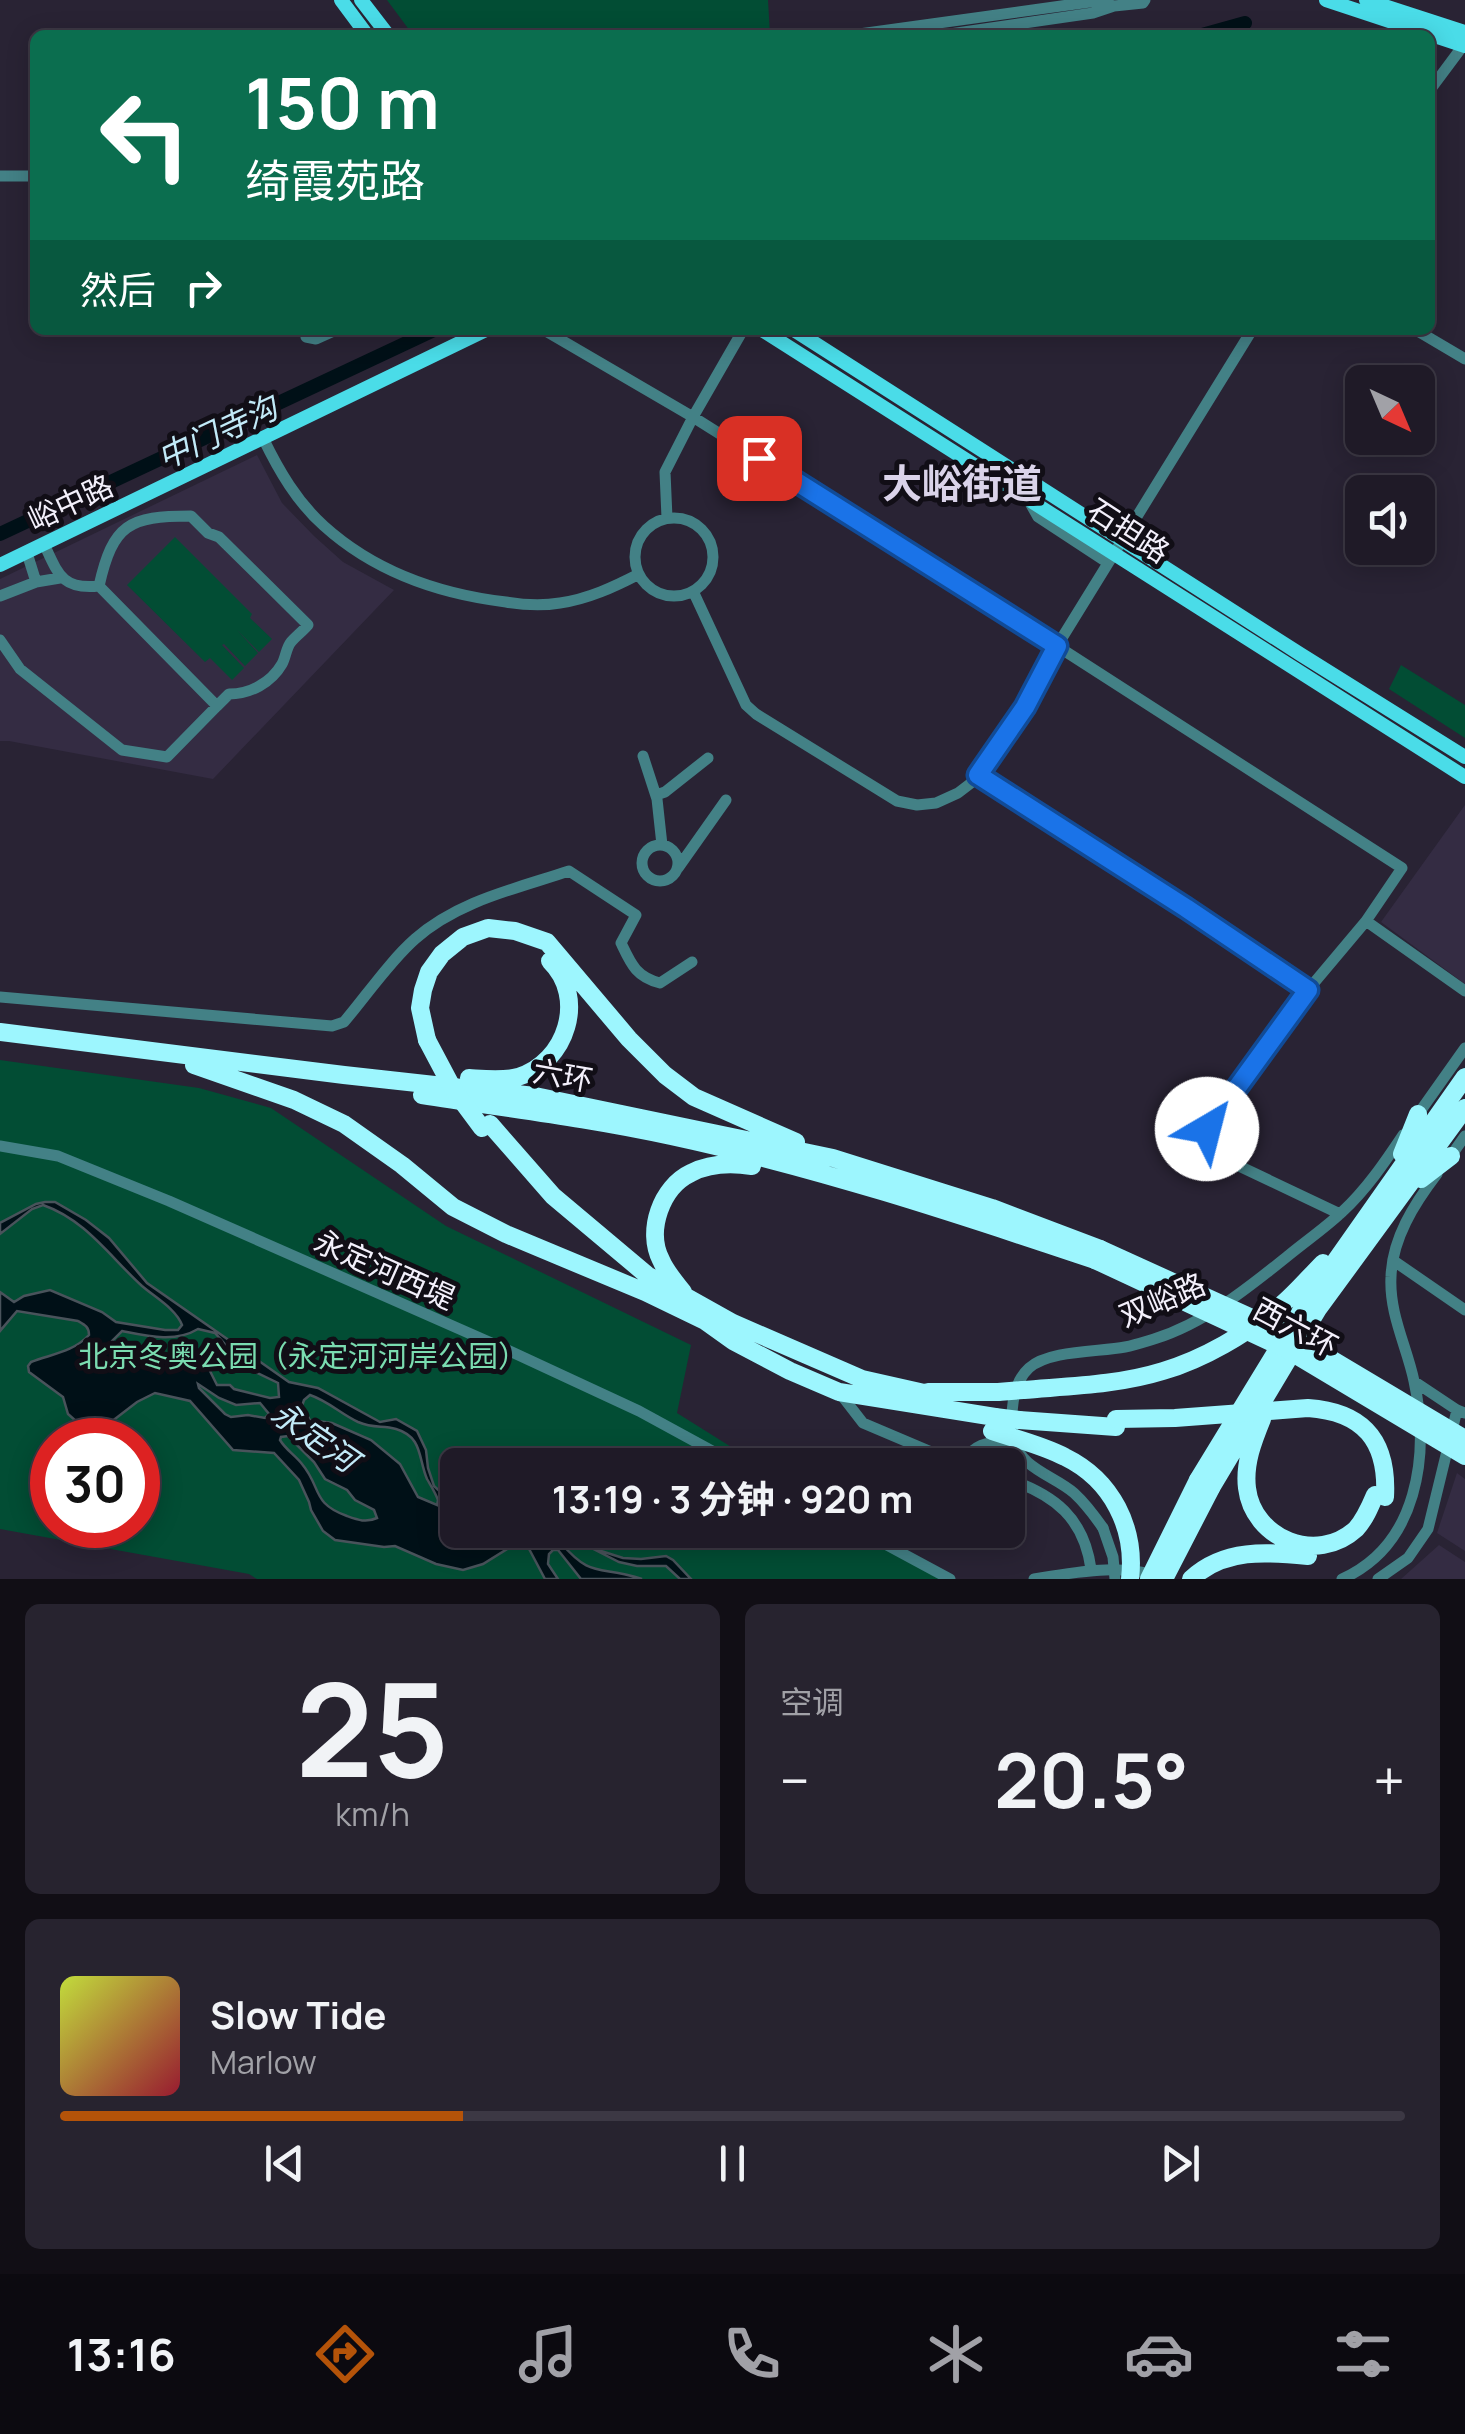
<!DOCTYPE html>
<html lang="zh">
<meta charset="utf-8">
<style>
body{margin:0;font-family:Manrope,"Noto Sans SC",sans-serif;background:#27232f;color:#f1f3f6;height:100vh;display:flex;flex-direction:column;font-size:38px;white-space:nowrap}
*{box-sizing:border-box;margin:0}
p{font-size:32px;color:#a1a1a7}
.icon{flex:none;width:55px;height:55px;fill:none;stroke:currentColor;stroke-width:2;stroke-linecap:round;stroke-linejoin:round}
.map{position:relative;height:1579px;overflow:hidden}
.drawer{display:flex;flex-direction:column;gap:25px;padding:25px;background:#110e15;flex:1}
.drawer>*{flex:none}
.hud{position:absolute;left:30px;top:30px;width:1405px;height:305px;border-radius:15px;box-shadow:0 5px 25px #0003,0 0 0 2px #3c3844;background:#0b6e4f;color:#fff;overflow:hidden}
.needle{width:65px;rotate:136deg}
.buttons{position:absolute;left:1345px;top:365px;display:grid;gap:20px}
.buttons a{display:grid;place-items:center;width:90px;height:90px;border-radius:15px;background:#1f1a27;box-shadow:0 5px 25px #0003,0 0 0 2px #3c3844;font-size:50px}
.speed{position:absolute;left:30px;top:1418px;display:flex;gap:20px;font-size:50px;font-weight:700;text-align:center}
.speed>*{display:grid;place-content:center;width:130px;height:130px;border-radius:50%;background:#1f1a27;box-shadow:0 5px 25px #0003,0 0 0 2px #3c3844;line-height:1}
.speed .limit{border:15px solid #d22;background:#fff;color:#111}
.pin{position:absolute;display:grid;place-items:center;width:85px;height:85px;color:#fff;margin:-42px;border-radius:20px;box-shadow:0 5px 15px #0006}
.me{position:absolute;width:110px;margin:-55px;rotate:37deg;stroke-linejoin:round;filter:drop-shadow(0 0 8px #0008)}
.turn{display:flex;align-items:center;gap:35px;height:210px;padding:0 50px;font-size:45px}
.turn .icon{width:130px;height:130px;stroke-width:2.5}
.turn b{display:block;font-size:70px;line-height:85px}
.then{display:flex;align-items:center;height:95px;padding:0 50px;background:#0003;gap:20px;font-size:38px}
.big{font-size:75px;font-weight:700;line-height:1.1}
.drawer .widget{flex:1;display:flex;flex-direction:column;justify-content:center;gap:15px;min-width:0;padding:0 35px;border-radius:15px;background:#27232f}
.drawer .dial{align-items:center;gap:0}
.dial b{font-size:130px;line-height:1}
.song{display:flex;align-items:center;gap:30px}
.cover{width:120px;height:120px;border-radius:15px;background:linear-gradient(135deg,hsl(70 70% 55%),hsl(350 70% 35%))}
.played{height:10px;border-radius:5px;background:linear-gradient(90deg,#b45309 30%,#3c3844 30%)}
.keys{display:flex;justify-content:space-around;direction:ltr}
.heat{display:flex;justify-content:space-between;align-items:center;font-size:55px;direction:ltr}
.drawer .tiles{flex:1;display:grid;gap:25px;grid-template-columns:1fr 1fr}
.widget:last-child{grid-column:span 2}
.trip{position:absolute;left:440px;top:1448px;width:585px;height:100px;border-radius:15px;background:#1f1a27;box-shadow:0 5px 25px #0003,0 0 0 2px #3c3844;font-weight:700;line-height:100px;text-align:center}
.dock{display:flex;height:160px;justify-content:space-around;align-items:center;background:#0c0a10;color:#a1a1a7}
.dock .icon{width:70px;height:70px}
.dock .on{color:#b45309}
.dock b{font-size:45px;color:#f1f3f6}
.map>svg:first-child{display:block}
.built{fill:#342c43}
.green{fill:#024d34;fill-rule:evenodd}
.water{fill:#001017;stroke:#49535b;stroke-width:2.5;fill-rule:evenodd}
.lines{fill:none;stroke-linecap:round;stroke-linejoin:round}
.river{stroke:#001017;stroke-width:14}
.minor{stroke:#438186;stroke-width:11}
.major{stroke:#4adce8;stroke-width:14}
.highway{stroke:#9df6fe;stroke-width:18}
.minor-bridge{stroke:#438186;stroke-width:11}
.highway-bridge{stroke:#9df6fe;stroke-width:18}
.route-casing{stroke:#114b97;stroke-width:25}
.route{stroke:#1a73e8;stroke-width:18}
.labels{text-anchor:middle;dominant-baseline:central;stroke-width:10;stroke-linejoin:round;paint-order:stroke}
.street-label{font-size:30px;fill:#f3f0fb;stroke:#110e16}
.park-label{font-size:30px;fill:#7adcb0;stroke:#110e16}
.water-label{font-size:32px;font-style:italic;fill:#c2eaf8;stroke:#110e16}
.district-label{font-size:40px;font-weight:bold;fill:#dad3e9;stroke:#110e16}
</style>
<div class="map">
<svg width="1465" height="1579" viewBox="0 0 1465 1579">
<rect width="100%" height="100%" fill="#292334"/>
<path class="built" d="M257 455 282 503 314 536 343 562 394 590 213 779 9 741H0V579Z
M1465 805V984L1381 922Z
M1457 1473 1465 1479V1551L1437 1533Z
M1439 1545 1465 1562V1579H1401Z"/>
<path class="green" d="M387 0H768L770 35H413Z
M175 537 252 614 250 618 272 639 259 652 237 630 258 653 245 666 224 644 222 645 244 668 232 680 210 658 205 662 127 585Z
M1401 665 1465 705V738L1389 689Z
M0 1060 199 1088 271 1108 446 1226 691 1345 677 1413 760 1465H458V1530H865L944 1579H257L249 1574 0 1529ZM52 1440H138V1525H52Z"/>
<path class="water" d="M45 1202H55L86 1220 109 1238 147 1283 289 1382 318 1388 380 1422 396 1419 417 1431 426 1450 428 1468 434 1486 446 1497 448 1515 457 1516 458 1530H566L601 1551 623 1558 641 1559 666 1556 673 1560 691 1579H680L666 1566H637L619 1562 566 1535 562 1536 561 1543C592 1579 598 1565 642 1579H581L558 1550H553L549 1554 548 1564 558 1579H545L528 1547 517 1543 483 1564 463 1570 436 1564 395 1546 384 1547 335 1540 323 1531 311 1510 309 1502 299 1480 274 1453 233 1450 190 1401 155 1393 137 1402 111 1422H77L68 1414 63 1397 29 1372 28 1366 31 1362C52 1354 73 1352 89 1335 89 1327 85 1325 78 1321L17 1311 0 1331V1292L14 1302 24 1296 50 1290 102 1312 116 1322 165 1330H178L182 1325C176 1309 156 1298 142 1286 110 1257 86 1220 43 1205L32 1209 0 1234V1223L36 1204ZM198 1329 215 1333 245 1367 278 1383 279 1397 270 1398 234 1389 230 1385H217L209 1369 200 1363 130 1362C124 1354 115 1350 112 1341L122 1331C147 1336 175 1343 198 1329ZM198 1384 219 1398 236 1405 260 1403 269 1414 265 1418 248 1415 231 1417 225 1414 199 1388ZM310 1395C328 1401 341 1414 358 1422 374 1429 382 1425 396 1429 423 1437 418 1458 427 1479 431 1486 435 1492 438 1500L437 1505 418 1497 400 1464 371 1440 332 1423 310 1420 302 1406 304 1400ZM288 1436 314 1462 325 1479 347 1490 355 1500 374 1510 377 1518C366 1523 358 1520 347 1516 311 1503 322 1488 302 1464 295 1455 286 1450 280 1440L281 1437Z"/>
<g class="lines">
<path class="river" d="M1202 35 1245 23
M0 534 434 330"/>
<path class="minor" d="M852 35 1097 1 1114 6
M943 35 1093 13 1114 6 1143 3 1145 0
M1430 90 1465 43
M0 176H35
M544 330 693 417 1057 646 1402 868 1366 921
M1416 330 1465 359
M306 337 316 339 336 330
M263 438C279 471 297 502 324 526 375 572 439 594 506 602 524 605 542 606 560 603 588 599 614 587 639 574
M1029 501 1038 517 1108 563
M635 557a39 39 0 1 1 78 0a39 39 0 1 1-78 0Z
M667 518 665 472 693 417 743 330
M27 553 36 582
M99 586C113 524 129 516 191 516L208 533 219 537 308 625C303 631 296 636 291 642 286 648 286 657 282 664 271 683 250 694 229 694L217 706
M693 591 746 705 756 714 897 801 917 805 936 803 958 793 975 780 1025 707 1057 646 1252 330
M0 596 36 582 60 578
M0 640 20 669 122 750 167 757 217 706 99 586C62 590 58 574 44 544
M643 756 657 799 662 845
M978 775 1186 908 1308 990 1366 921 1465 991
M656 795 665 792 708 758
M642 863a18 18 0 1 1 36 0a18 18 0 1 1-36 0Z
M678 868 726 800
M0 997 332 1026 344 1022C366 996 390 961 415 939 458 901 515 889 569 871L636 915 621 943C631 964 636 977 660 983L692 962
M1414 1120 1465 1048
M1190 1126 1207 1129 1218 1142 1220 1157 1340 1214
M1207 1129 1308 990
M0 1146 58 1156 169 1201 514 1353 639 1411 738 1465
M1448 1160 1465 1136
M1394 1261 1465 1310
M1415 1382 1457 1410 1465 1413
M839 1392 863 1423 962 1465
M960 1464C975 1444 985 1442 1010 1441
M1008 1479C1055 1495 1084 1518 1091 1569
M1103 1528C1094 1515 1086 1504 1074 1493 1055 1476 1019 1468 1014 1439 1010 1417 1011 1384 1029 1368 1049 1350 1099 1352 1125 1347 1135 1345 1144 1342 1154 1339 1205 1323 1248 1288 1289 1255 1306 1241 1325 1228 1342 1212 1366 1190 1385 1162 1403 1135
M859 1530 950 1579
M1034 1579C1076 1572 1116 1564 1158 1576
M1342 1579C1418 1545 1430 1455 1414 1381 1407 1347 1389 1314 1391 1277 1392 1239 1414 1204 1437 1174
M1378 1579 1408 1558 1428 1529 1457 1410"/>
<path class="major" d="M341 0 367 35
M361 0 388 35
M1326 0 1465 46
M1366 0 1465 32
M762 330 1465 777
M794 330 1300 654 1465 757
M0 565 486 330"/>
<path class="highway" d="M0 1032 344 1075 535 1096 833 1158 992 1208 1100 1249
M427 1040 420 1008 423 990 429 972 442 954 463 937 488 928 515 931 547 942 629 1039 665 1075 694 1097 796 1142
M194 1065 294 1100 344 1124 402 1165 453 1207 506 1234 645 1292 705 1321 733 1341 790 1371 839 1392 995 1417
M469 1078C485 1079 503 1081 518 1077 567 1062 587 997 550 961
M422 1095C504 1108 589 1118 671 1136 815 1167 955 1213 1095 1260
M490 1124 553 1196 647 1275 733 1323 862 1379 942 1397
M1402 1154 1418 1114
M1421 1179 1451 1156
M683 1292C676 1283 666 1272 661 1260 646 1231 661 1187 691 1173 710 1163 732 1163 752 1166
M1023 1390C1070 1386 1118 1385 1163 1371 1204 1359 1246 1334 1279 1307 1295 1294 1309 1277 1323 1263
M928 1392H998
M1262 1419C1253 1441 1244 1464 1247 1488 1253 1539 1317 1565 1356 1529 1365 1519 1370 1507 1375 1495
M1019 1420 1116 1427
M1198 1480 1306 1303 1465 1077
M1211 1488 1318 1309 1465 1108
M1191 1579C1224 1548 1267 1552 1308 1556"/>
<path class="minor-bridge" d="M1103 1528 1113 1557 1115 1579"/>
<path class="highway-bridge" d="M427 1040 453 1089 482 1128
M1100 1249 1294 1337 1465 1439
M1095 1260 1286 1349 1465 1456
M998 1392 1023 1390
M995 1417 1019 1420
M1116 1419 1175 1418 1308 1408C1364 1412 1388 1441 1385 1497
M992 1431C1016 1439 1042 1445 1065 1457 1112 1480 1136 1528 1130 1579
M1149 1579 1198 1480
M1164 1579 1211 1488"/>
</g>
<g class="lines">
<defs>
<path id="route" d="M759 458 1057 646 1025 707 978 775 1186 908 1308 990 1207 1129"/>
</defs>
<use href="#route" class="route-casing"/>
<use href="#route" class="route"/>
</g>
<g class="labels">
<g class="street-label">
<text transform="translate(70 502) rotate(-25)">峪中路</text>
<text transform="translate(1129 530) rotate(33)">石担路</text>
<text transform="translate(563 1075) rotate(10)">六环</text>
<text transform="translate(385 1269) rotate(24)">永定河西堤</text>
<text transform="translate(1162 1299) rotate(-23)">双峪路</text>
<text transform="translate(1296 1327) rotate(28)">西六环</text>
</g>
<g class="park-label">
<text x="303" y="1355">北京冬奥公园（永定河河岸公园）</text>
</g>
<g class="water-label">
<text transform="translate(217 432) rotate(-25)">中门寺沟</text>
<text transform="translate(315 1436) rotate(35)">永定河</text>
</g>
<g class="district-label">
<text x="962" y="482">大峪街道</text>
</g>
</g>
</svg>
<div class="buttons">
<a><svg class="needle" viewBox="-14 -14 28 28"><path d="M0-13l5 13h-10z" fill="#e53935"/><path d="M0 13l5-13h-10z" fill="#a1a1a7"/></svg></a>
<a><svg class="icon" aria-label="sound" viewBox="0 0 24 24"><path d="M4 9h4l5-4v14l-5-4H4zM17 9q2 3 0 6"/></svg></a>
</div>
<div class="speed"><div class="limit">30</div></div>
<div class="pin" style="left:759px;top:458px;background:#d93025"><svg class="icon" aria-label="arrive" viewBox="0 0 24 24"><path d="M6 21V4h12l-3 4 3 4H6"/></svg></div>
<svg class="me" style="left:1207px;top:1129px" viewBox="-20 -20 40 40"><circle r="19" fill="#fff"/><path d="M0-13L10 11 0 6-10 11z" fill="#1a73e8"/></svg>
<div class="trip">13:19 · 3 分钟 · 920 m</div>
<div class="hud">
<div class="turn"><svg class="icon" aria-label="left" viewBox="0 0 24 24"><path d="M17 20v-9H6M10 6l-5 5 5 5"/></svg><div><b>150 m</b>绮霞苑路</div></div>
<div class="then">然后<svg class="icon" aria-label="right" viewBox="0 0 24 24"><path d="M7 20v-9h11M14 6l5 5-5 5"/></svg></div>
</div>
</div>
<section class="drawer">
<div class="tiles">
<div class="widget dial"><b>25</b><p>km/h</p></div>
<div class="widget"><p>空调</p>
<div class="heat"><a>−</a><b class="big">20.5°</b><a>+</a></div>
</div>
<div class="widget">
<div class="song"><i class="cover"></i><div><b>Slow Tide</b><p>Marlow</p></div></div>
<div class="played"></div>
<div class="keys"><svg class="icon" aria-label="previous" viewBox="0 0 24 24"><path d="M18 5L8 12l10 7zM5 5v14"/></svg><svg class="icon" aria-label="pause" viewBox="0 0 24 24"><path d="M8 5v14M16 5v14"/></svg><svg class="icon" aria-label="next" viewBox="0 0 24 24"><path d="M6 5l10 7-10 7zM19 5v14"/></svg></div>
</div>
</div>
</section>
<nav class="dock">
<b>13:16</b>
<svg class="icon on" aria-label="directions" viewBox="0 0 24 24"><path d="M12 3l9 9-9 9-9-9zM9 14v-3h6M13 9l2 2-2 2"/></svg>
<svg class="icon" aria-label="music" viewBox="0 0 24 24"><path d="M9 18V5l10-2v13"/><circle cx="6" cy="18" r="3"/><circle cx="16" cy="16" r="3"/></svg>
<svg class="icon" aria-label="phone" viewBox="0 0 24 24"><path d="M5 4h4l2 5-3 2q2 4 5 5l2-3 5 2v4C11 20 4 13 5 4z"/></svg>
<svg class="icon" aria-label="climate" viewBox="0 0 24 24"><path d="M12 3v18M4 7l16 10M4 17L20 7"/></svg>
<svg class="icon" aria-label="car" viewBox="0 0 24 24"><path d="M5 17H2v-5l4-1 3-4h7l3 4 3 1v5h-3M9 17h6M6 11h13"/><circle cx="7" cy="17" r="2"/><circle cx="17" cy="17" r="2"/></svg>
<svg class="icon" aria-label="filters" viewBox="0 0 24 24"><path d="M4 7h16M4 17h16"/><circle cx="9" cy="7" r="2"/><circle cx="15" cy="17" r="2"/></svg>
</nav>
